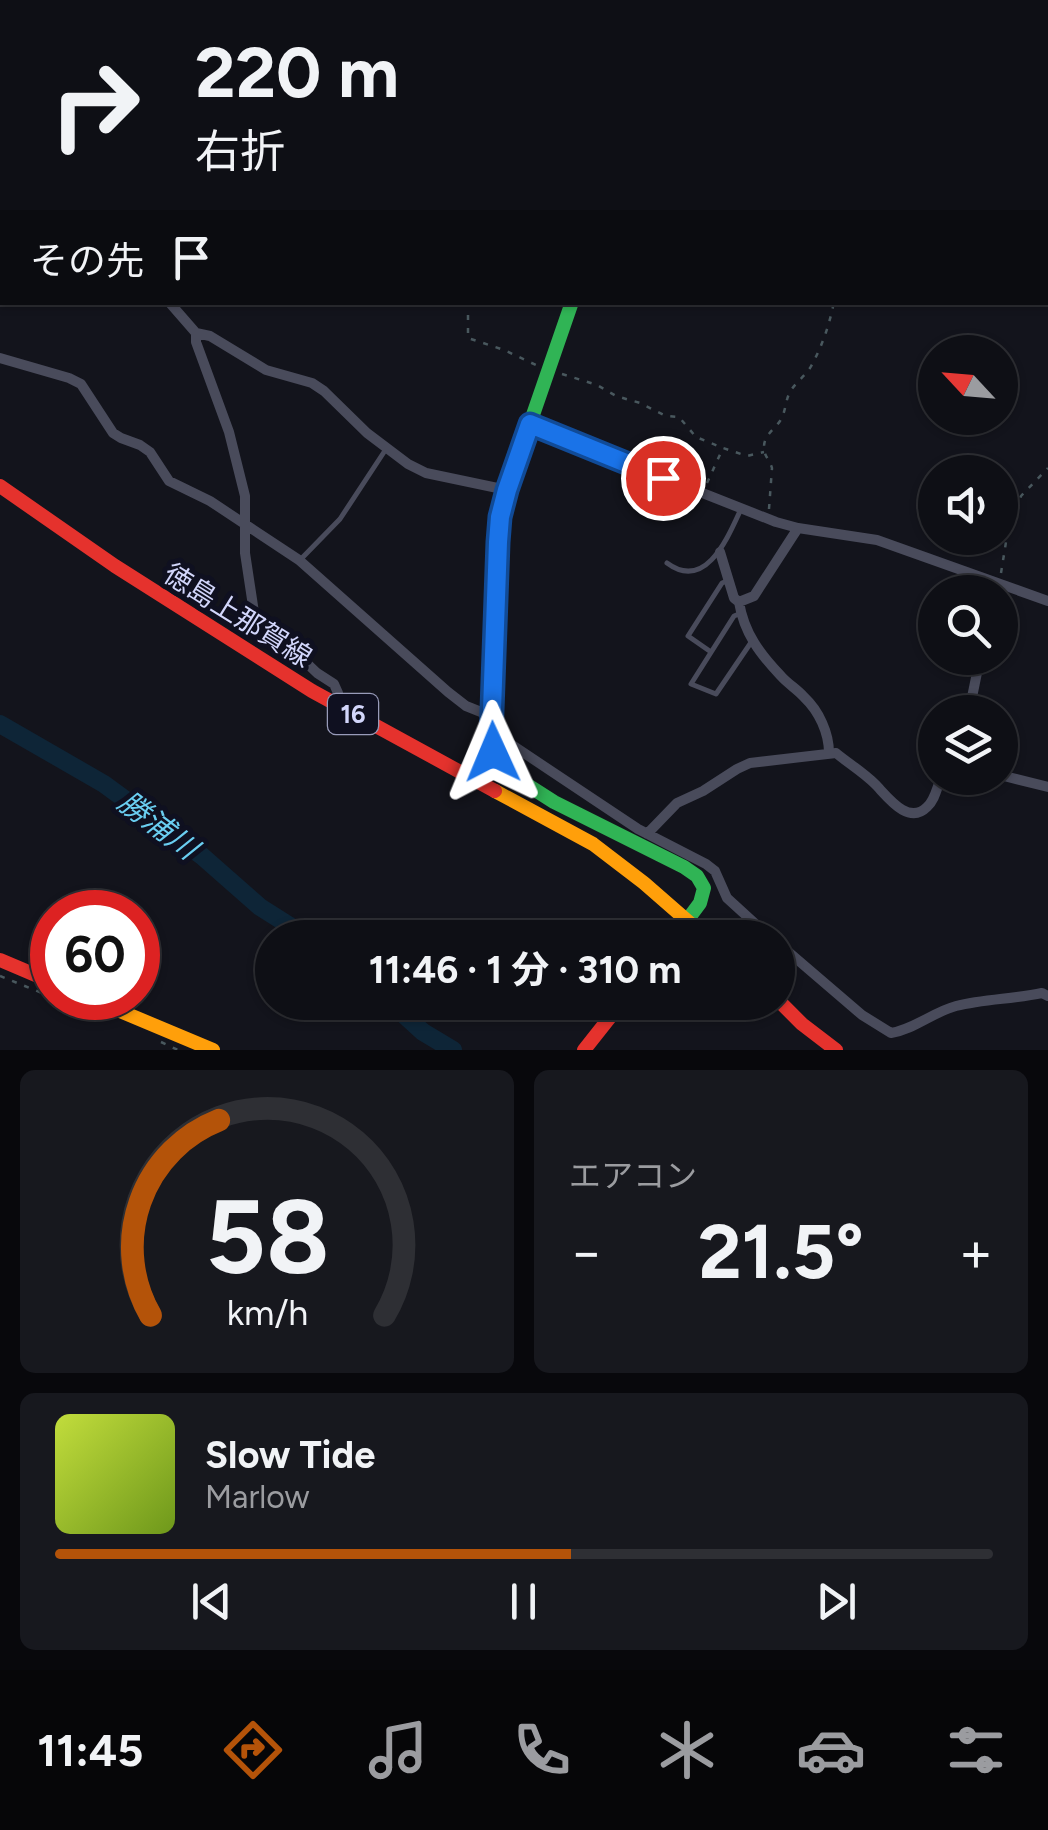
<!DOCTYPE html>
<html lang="ja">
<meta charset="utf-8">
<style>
body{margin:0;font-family:Figtree,"Noto Sans JP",sans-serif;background:#17181e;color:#f1f3f6;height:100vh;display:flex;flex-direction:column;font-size:38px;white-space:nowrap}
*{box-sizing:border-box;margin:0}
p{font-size:32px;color:#9b9ca0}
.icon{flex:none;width:55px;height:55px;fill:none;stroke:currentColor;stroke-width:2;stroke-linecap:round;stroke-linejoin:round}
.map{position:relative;height:1050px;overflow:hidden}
.sheet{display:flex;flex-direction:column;gap:20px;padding:20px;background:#08080c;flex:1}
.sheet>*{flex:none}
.banner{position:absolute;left:0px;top:0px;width:1050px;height:305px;box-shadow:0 2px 8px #0004,0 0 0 2px #2e2f34;background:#0e0f15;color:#f1f3f6;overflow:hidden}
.needle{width:65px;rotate:296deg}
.tools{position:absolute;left:918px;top:335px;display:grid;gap:20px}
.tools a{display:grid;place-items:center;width:100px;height:100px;border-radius:50%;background:#0e0f15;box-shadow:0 2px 8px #0004,0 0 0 2px #2e2f34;font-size:50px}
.speed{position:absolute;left:30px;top:890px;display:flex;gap:20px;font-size:50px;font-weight:700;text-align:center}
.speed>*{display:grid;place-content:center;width:130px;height:130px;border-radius:50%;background:#0e0f15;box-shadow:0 2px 8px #0004,0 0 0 2px #2e2f34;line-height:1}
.speed .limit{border:15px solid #d22;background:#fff;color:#111}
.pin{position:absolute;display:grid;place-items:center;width:85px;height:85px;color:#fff;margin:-42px;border:5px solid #fff;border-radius:50%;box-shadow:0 2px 10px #0007}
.me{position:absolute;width:110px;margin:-55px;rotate:359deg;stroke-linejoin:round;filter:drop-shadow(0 0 8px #0008)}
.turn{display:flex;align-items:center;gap:35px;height:210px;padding:0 30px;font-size:45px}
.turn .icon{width:130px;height:130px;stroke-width:2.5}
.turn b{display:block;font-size:70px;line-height:85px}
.then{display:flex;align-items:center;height:95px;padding:0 30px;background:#0003;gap:20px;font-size:38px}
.big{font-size:75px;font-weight:700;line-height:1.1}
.sheet .card{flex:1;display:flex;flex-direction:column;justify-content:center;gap:15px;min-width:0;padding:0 35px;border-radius:15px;background:#17181e}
.sheet .dial{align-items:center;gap:0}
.dial svg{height:260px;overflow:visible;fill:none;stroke:#2e2f34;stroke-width:7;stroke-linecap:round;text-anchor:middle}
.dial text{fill:#f1f3f6;stroke:none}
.song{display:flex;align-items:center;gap:30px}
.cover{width:120px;height:120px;border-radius:15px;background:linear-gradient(135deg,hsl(70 70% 55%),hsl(80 70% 35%))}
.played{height:10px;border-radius:5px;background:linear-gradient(90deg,#b45309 55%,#2e2f34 55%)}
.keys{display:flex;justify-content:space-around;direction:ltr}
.heat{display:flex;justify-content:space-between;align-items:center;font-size:55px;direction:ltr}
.sheet .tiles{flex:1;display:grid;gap:20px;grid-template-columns:1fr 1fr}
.card:last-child{grid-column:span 2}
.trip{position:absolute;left:255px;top:920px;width:540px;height:100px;border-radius:50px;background:#0e0f15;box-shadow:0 2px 8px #0004,0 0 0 2px #2e2f34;font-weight:700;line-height:100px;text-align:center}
.menu{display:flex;height:160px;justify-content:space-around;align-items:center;background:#060608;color:#9b9ca0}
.menu .icon{width:70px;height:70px}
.menu .selected{color:#b45309}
.menu b{font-size:45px;color:#f1f3f6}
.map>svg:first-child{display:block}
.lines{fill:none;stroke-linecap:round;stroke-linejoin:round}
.river{stroke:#0e2537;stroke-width:18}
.path{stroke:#49585e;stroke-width:2.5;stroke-dasharray:5 8;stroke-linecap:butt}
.lane{stroke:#494b5b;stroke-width:5}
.street{stroke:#494b5b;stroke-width:10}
.fast{stroke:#30b455;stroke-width:14}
.slow{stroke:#ff9f0a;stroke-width:14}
.jam{stroke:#e5322d;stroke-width:14}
.route-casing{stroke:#114b97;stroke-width:25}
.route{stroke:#1a73e8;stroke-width:18}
.labels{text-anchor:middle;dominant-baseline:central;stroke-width:10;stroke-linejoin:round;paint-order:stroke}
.shield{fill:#0f1020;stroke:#989bb9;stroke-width:2.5}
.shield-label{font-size:25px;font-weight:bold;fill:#d2d6fb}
.street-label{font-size:28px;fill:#d2d6fb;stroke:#0f1020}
.water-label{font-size:30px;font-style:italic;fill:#6acef1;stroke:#0f1020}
</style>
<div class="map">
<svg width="1048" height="1050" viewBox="0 0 1048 1050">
<rect width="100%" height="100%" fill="#13141c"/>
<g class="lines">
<path class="river" d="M0 724 104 784 202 856 260 907 309 938
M390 1002 423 1032 453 1050"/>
<path class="path" d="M468 302V338L504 350 536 365
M562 374 597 385 616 396 640 403 666 416 679 417 696 437 723 448
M707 483 723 448 747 456 764 452
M769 509 772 468C770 461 763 454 764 447 764 435 774 430 780 421 786 412 785 401 790 392 795 383 804 377 810 368 822 347 829 326 834 302
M1001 573 1006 542 1021 496 1048 468
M0 976 52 997
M54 998 85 1010
M161 1042 178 1050"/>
<path class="lane" d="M0 101 2 100
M302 558 340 519 386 449
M667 563C706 592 728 537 741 509
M739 614 734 616 691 684 716 694 752 641
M711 652 688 636 722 583 727 581"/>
<path class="street" d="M117 0 118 2
M940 0 943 2
M213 2 216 0
M436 2V0
M1048 102V103
M0 200 2 202
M169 302 196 333 210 336 266 370 312 383 324 391 367 433 408 464 426 473 507 490
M196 333V342L229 432 245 496V553L255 619 261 628 293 650 317 673 334 684 338 693 335 704
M0 358 69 378 81 384 113 433 121 438 140 445 150 452 169 481 210 501 299 560 448 692 466 706 491 716
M530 425 776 522 798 528 877 540 1048 601
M720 552 734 598 739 602 754 596 798 528
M739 602C744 633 760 654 781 676 788 684 797 689 804 697 819 711 829 733 829 753
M969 712 980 658
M491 731 638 829 706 864 715 871 727 898 771 938
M1000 775 1048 787
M647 834 677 803 703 791 737 769 750 763 836 753C848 763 863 772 875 784 887 796 908 826 927 807 935 800 937 787 941 778
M778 943 862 1015 891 1033C915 1029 933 1012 956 1006 984 999 1014 999 1042 993L1048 996"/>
<path class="fast" d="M572 302 507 490 497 542 491 738 493 751 499 760 529 786 554 802 684 867 697 876 704 888 700 903 674 938"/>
<path class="slow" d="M665 2 666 0
M495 791 593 844 644 883 707 938
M89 998 213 1050"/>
<path class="jam" d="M0 486 115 566 312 691 495 791
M0 960 52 982
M778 1000 802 1024 836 1050
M584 1050 622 1002"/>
</g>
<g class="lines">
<defs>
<path id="route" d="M493 752 491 738 498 542 500 517 507 490 530 424 663 478"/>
</defs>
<use href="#route" class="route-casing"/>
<use href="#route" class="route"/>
</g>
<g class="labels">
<rect class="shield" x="328" y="694" width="50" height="40" rx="8"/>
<g class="shield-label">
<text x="353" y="714">16</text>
</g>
<g class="street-label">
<text transform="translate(238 615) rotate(32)">徳島上那賀線</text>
</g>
<g class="water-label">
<text transform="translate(158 825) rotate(37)">勝浦川</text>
</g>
</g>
</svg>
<div class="tools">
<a><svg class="needle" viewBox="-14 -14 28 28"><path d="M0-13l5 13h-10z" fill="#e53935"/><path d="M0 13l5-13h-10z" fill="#9b9ca0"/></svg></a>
<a><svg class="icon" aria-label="sound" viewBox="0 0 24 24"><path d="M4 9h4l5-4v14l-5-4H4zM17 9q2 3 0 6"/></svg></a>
<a><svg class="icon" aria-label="search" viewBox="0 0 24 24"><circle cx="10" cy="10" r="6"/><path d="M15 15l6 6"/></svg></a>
<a><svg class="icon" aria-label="layers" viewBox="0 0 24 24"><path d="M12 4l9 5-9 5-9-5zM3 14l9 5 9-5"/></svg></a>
</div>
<div class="speed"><div class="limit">60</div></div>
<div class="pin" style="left:663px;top:478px;background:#d93025"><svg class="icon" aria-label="arrive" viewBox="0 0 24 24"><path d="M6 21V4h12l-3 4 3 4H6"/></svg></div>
<svg class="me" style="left:493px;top:752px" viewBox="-20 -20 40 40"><path d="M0-17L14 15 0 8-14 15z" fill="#1a73e8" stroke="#fff" stroke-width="4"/></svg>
<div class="trip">11:46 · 1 分 · 310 m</div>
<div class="banner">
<div class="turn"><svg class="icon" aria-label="right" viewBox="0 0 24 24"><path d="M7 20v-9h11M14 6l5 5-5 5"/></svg><div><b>220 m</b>右折</div></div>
<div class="then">その先<svg class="icon" aria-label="arrive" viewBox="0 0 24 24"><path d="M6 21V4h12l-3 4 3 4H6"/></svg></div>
</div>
</div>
<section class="sheet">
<div class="tiles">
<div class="card dial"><svg viewBox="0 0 100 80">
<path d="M14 69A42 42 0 1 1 86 69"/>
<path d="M14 69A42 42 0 0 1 35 9" stroke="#b45309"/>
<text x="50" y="56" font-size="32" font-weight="700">58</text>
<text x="50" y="72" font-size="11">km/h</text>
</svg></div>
<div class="card"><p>エアコン</p>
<div class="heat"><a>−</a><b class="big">21.5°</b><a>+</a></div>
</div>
<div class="card">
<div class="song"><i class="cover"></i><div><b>Slow Tide</b><p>Marlow</p></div></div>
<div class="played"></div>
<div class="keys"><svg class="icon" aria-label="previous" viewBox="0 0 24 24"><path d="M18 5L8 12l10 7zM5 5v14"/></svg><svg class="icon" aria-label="pause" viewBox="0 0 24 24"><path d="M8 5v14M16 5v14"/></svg><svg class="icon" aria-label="next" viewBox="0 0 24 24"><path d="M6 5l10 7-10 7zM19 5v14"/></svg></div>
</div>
</div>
</section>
<nav class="menu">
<b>11:45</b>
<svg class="icon selected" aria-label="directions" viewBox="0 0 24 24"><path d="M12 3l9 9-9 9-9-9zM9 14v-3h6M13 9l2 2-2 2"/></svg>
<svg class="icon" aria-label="music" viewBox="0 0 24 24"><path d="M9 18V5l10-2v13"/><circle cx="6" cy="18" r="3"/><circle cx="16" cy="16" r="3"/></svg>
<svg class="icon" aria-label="phone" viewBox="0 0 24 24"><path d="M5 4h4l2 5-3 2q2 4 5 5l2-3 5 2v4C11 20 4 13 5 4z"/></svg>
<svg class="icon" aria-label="climate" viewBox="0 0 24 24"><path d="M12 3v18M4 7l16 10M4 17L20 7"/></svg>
<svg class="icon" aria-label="car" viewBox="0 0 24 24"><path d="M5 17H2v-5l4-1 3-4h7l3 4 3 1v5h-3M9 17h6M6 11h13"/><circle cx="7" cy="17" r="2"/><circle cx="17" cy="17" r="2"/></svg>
<svg class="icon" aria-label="filters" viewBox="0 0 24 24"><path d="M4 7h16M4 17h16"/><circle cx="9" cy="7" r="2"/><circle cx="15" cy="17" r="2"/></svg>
</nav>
